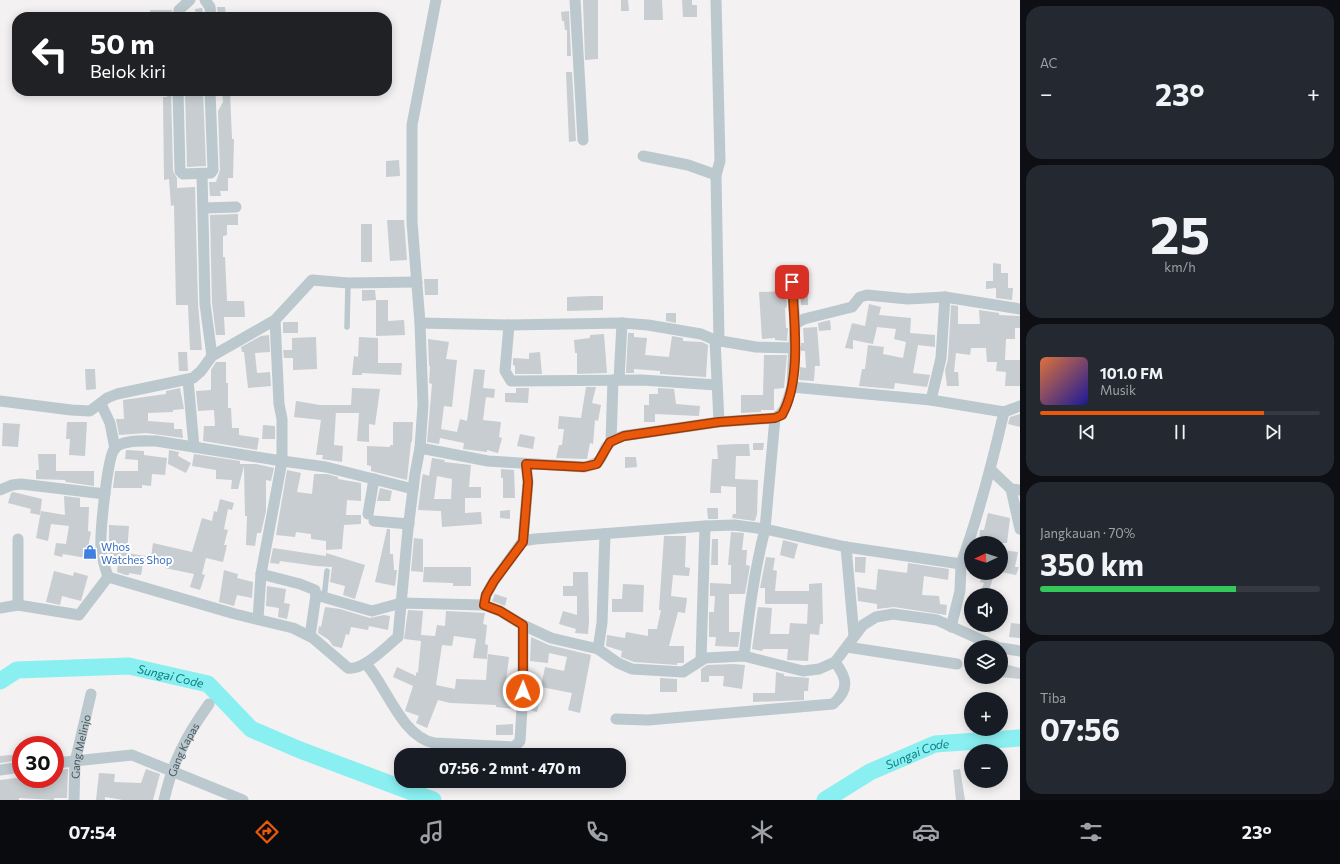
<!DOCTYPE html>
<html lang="id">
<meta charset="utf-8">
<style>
body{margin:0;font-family:Commissioner,sans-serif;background:#242831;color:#f1f3f6;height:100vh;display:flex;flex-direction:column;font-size:15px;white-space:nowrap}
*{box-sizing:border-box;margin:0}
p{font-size:13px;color:#9ea1a6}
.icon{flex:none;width:22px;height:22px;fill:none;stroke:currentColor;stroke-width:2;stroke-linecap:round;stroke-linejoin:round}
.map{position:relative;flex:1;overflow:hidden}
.drawer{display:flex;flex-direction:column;gap:6px;padding:6px;background:#0d0f14;width:320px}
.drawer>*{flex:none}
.hud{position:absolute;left:12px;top:12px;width:380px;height:84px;border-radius:16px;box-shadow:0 2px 10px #0003;background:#202124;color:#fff;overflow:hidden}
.needle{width:26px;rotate:267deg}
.buttons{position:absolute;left:964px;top:536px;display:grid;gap:8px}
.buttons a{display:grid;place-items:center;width:44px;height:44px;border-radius:50%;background:#171b24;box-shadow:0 2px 10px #0003;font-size:20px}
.speed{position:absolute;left:12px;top:736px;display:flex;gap:8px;font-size:20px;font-weight:700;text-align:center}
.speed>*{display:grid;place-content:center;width:52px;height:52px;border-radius:50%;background:#171b24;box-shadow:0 2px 10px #0003;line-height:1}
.speed .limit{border:6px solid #d22;background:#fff;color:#111}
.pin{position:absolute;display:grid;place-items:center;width:34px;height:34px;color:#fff;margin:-17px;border-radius:8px;box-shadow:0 2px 6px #0006}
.me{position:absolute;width:44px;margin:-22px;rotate:1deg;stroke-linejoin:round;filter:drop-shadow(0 0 3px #0008)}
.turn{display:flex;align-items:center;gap:14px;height:84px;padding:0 12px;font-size:18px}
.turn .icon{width:52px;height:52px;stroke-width:2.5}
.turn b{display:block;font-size:28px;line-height:34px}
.big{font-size:30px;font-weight:700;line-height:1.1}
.drawer .widget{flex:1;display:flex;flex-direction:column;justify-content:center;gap:6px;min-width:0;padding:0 14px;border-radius:16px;background:#242831}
.drawer .dial{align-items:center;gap:0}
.dial b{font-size:52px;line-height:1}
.song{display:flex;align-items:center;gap:12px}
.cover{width:48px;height:48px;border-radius:6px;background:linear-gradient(135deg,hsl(20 70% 55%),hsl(240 70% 35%))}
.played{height:4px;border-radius:2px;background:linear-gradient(90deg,#ea580c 80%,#363941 80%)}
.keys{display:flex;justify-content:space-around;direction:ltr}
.heat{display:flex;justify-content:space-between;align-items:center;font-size:22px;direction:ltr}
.charge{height:6px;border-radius:3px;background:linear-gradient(90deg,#34c759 70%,#363941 0)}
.trip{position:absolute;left:394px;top:748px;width:232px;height:40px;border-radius:16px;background:#171b24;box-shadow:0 2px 10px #0003;font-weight:700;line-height:40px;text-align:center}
.dock{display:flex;height:64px;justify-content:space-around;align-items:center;background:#090b0e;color:#9ea1a6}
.dock .icon{width:28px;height:28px}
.dock .selected{color:#ea580c}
.dock b{font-size:18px;color:#f1f3f6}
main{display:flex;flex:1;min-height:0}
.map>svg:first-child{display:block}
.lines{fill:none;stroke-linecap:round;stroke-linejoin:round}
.river{stroke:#89eff0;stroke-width:17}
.building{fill:#c7cdd0;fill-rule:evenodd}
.service{stroke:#bbc8ce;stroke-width:5.5}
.minor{stroke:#bbc8ce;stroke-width:11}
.route-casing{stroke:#983908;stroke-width:10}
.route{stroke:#ea580c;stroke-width:7}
.labels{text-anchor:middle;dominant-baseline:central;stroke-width:4;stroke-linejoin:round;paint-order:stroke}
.shop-label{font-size:11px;fill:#366cbe;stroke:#fff;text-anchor:start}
.street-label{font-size:11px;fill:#47585f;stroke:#fff}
.water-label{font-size:12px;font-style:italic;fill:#098082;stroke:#fff}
</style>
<main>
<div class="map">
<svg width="1020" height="800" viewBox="0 0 1020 800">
<rect width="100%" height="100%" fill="#f3f1f1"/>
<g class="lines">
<g class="river">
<path id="s1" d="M0 681 17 670 129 666 208 684 251 729 300 750 433 800"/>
<path id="s2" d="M825 800 870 772 935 744 1020 738"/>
</g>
</g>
<path class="building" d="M583 0H598V59L585 60Z
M621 0H628L629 11H621Z
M644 0H662L663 20H644Z
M682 0H692V5H697V17H683Z
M217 7H225L226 17H218Z
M202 8 204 17H196L195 9Z
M150 10H172L171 17H150Z
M569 11 571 56H567V30H565L564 21H562L561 12Z
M566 72H572L576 141 569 142Z
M167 91H171L173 171 177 178V188L195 187 198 304 202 350H190L188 305H176L174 205 171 206 169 179 164 180 163 97H167Z
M185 91H203L206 166 187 167Z
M222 91H230L232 139H234L233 178H228V191H220L221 196H210L209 182H216L220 170 218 111 223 102Z
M399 160 400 176 386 177V161Z
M238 214V225H227V235L223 236V257H225L227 301H244L245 317H224L225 335H216L212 303 210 215Z
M387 220H404L407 260 390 261Z
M361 224H372V262H361Z
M993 263 1001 264V273H1008V288H1013L1012 300 996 298V288L986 289V281H993Z
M808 274V305H801L799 275Z
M424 279H438V295H425Z
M362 290H375L376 300 362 301Z
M786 291 787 305 786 308H785L786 328H788L787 341 775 340V338L762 339 759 292Z
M591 296H603V310L567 311V297Z
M376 300H388V321L404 320 405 335 376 336Z
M869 304 881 307 879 315 911 318 910 333 935 335V347L918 345 913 373 930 375 927 387 895 383 894 389 859 386 862 369H865L868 345 884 347 883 354 903 358 906 342 894 339 896 329 877 327 873 344 853 340V349L845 348 852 323 865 326Z
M951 305 958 306V324H980L979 310 999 313V315L1020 316V328H1015V339H1006L1005 360H1020V386H1005L1006 372 996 371 997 362H987L986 348H971L970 355 956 353 954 372H958L959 386H947L945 370 948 359Z
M666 313H676V323L666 321Z
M830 320 831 330 819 331 818 323Z
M283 322H298V333H283Z
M817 327 820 366H815L814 381 799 380 800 367 806 368 805 351H801V343H804L803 328Z
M628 333H634V337L647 338 645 355 669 357 672 336 683 338V341L702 342 708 345 706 377 660 374V371L634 369V373H626Z
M604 334 607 373 577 374V353H575L574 340 590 338V335Z
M269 335 270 352 255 353 257 373 270 372 271 386 248 388 244 352H242L241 347 261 336Z
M316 337 317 369 293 370V358H284L283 350H292V338Z
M359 337 378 338V363H402L401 375 362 373V375H352L354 356 358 357Z
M428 339 449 342 446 359 457 360 452 407 444 406 441 429 457 432 460 419 467 421 474 369 485 370 483 388 495 389 494 398 486 397 483 420 501 422 499 437 502 438 498 453 487 450V452L463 449 464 443 440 438 439 444 427 442 432 384 429 383 430 366H429Z
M178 352H187L188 371H179Z
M540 352 542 374H515V366L513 365V358L529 359V353Z
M764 355H787L784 388 774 389V410H761V412L741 413V395H763Z
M216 362H226V383H228V408H231L232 428H239V435L259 438 257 450 203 441 204 426H215L214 410 198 411 196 391 211 390V370Z
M85 369H95L96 389 86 390Z
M586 387H596L592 403 601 405 598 421 595 420 593 444 590 443 587 459 556 458 559 445H562L564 429H558L559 416 581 418Z
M180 388 184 409 173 410V412L148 413V421L174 423V429H182L183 438 146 433 119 435 116 419H124L123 400 166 394V391Z
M352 388 380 389 375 425 369 424V442L357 441 359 413H336V411L334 445 343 446 342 462 322 459 323 455H316L321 420 294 417 296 401 320 405H351Z
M516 388H529L528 403 505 402V393H516Z
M658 388 674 389 676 404 700 406 699 416 655 414V422H644V405H649V394H658Z
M1020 414V427L1008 424 1010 417Z
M67 422H87L85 456 69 455 70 439H66Z
M393 422H413L412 442H411L407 480 371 471V466L367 465V446L390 447V445H393Z
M3 423 20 424 18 447 2 446Z
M263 425 275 426V439H262Z
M520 434 535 437 533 449 517 446Z
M753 443H764L763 450H753Z
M739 444H749L750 456H736L735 479 758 480 757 514 755 521 732 518 733 514H736V487L721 486V493H710L712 459H718L717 445Z
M126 450 144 451V455L167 458 165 475 152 474 151 486 142 485V488H113L115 471H138V460L125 459Z
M169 450 179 452 178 456 191 463 186 473 168 464Z
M38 454H56V471H94V486L66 482 65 480 36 479V470H39Z
M194 454 240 461V464H256L274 468 271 481 266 480V511L261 533H257L255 546 246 545 247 516H245L244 466 238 489H231L232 480 216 479V470L192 466Z
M625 457H636L637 467 625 468Z
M432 458 445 460 444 462 471 465 469 487H481V498H465V513L481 512 482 524 442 527 441 511 418 510 422 478 423 474 429 476ZM437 476 452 479 451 499H434Z
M501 469 514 470 515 498H503V478H501Z
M287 470 301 473 297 492 312 494 314 474H327L338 477V479L361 483V501L347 500 346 515H361V524L344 525 342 549 326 550V541L311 539V534L296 532 295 537 276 535Z
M380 488 392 491 390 501H377Z
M13 492 42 499 40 515 30 513 31 509 8 503 11 493Z
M64 496 80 498V507H89L88 531 91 532 86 558 63 554 62 557 54 555 56 543 66 544 69 526 51 524 48 541 36 538 41 511 65 515Z
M220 499 234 503 232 510 228 509 224 529 228 530 224 545H227L223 562 206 558 202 574 205 575 200 590 190 587 194 574 165 568V566L143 563 141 575 129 573V575H126L117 572 118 564 111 563 109 553V525L129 526 127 553 151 557 153 543 192 552 202 518 212 521 214 511 217 512Z
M707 508H718V519H708Z
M510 510V519L500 518V511Z
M988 513 1010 518 1007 543H979L980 530H984Z
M387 529H390V554H393L394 570H397L395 586 375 582Z
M731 532 744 533 742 550H747L746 565 750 566 745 594H729V632H740L738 647 715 646 716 637H709V612H714L715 596H710V583L731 584V565H728Z
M664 536H686L685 567 690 568 689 576 673 575 671 596 687 598 685 613 678 612 669 646H684V663H677V665L634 662 621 657 622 651 606 646 607 635 625 638 626 632 648 636V629H657L661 610H659Z
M414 538 423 539V572L411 571Z
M712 539H718V565H711Z
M783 540 798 544 794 559 780 555Z
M273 548 326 556V553L365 565 355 599 343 595 345 586 330 582 332 567 316 566 280 561 279 564 270 563Z
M1001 550 1018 552 1015 567H1019L1016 575 1001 572Z
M766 557 775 558 773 570 777 571 775 591H809V584L822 583 823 624H820L819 635 810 634 808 661 787 660 788 649H763L762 651 752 649 758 607 772 608 770 634H789L790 623 807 624 808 604H765V588H760Z
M855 557H866L865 573 855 572Z
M908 563 949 569 948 580 924 576 922 595 939 596 940 604 947 605 946 615 894 607 877 609V604L858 601 857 587 876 590 878 569 907 573Z
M424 567H471V586H453V583L423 582Z
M224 570 238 574 237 578 253 582 252 598 237 595 234 606 219 602Z
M54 571 73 576 74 572 88 576 81 601 62 596 60 605 46 602Z
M573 572H588L589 621 588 634 575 633 576 629 559 624 563 611 577 615V596H563V586H573Z
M983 573 988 575 989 573H995L987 595H979L984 583 980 582Z
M623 584 644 585 643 612H612V599H622Z
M267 586 286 589 284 603 290 604 287 619 278 617 279 608 266 606Z
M495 594 507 598 505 606 492 601Z
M325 607 340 609 370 618 384 615 390 616 388 630 369 626 368 630 351 627 349 635 346 634 342 648 333 646 329 640 318 633 319 626 321 627Z
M408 610 423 611 421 635 435 636 437 625 445 626 446 611 485 613 483 624 487 625 485 644 488 645 487 659 473 658 476 639 454 636 452 646 442 645 436 685 455 689 456 679 486 680 488 654 509 657 506 681 516 682 515 709 496 707V705L450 703 438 700 427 728 416 723 419 716 405 711 413 686 393 677 397 667 416 676V672L418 673 421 641 404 639Z
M1011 623 1020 624V638L1009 637Z
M972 625H994L990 633Z
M531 637 549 645 591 655 580 713 568 710 572 693 541 687 545 667 564 671 567 657 549 653 548 663 530 661Z
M1001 663 1020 668V679L1001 677Z
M734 664 745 665 742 689 723 686 724 676H709V682H701V669L707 665Z
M776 672 784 674V676L809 678 808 691H804V700L753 702V693H775Z
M660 678 677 679V692H660Z
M530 689 542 691 537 712 529 710Z
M513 724V735H496V725Z
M21 754V760L0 763V756Z
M68 769 67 798H54V800L19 798V800H0V780L16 778 55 779V770Z
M146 769 160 774 153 800H123L105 797V800H96L99 773 115 774 114 782 141 783Z
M960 769 965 800H956L953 770Z"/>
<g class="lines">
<path class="service" d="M347 327 348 283
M324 598 327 571"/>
<g class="minor">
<path d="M205 0 210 7 211 17"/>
<path d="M575 0 583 140"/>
<path d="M716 0 720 161 716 175 719 342"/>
<path d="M178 17 179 10 190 0"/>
<path d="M178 91 180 171 183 174 211 173 213 170 210 91"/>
<path d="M643 156 688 165 716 175"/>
<path d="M202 174 205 304 212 356"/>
<path d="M204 208 236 207"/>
<path d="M792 282 795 324"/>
<path d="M420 323 509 325 622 323 648 325 701 334 715 340 719 422"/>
<path d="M509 325 505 371 511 381 642 380 717 385"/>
<path d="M715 340 756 347 795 348"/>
<path d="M188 380 194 447"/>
<path d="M619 380 622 323"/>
<path d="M792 387 795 324 804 319 852 307 860 297 867 295 908 299 945 297 1020 309"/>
<path d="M931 400 941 358 945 297"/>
<path d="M0 401 71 410 90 411 107 398 117 394 193 378 201 371 212 356 275 320 312 280 348 283 417 282"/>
<path d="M101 404 110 423 115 449"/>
<path d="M775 418 765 529 846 547 961 564C979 514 992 464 1004 412"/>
<path d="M611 442 613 380"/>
<path d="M420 448 488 461 584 467C609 462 598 452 611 442 615 439 619 438 623 436L719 422 775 418C787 412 787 399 792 387L931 400 1004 412 1020 406"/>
<path d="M526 464 528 482 523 541 494 581 486 595 484 605 500 611 523 625 551 638 598 649 602 623 605 534"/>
<path d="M991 470 1011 489 1020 490"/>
<path d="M1011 489 1020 529"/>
<path d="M0 490 12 485 21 484 105 494"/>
<path d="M368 514 374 479"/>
<path d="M374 521 409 524"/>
<path d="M523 541 535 539 705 526 734 525 765 529C754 572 749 613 744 656"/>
<path d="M846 547 854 636"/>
<path d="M261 574 300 584 315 590 316 595 310 636"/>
<path d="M108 577 235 614 293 628 313 638 348 668C363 671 386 647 398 637L408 529 415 474 420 448 423 405 420 323 412 222V125L436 0"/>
<path d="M108 577C105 568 102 557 101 547 100 532 107 461 114 449 121 439 145 441 156 441L282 461V419L279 404 275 320"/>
<path d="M316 595 372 611 401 603 484 605"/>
<path d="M18 605V539"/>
<path d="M0 608 18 605 79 615 108 577"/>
<path d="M258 619 261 574 282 461 326 467 413 489"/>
<path d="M951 627 960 591 961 564"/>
<path d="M847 647 957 664"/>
<path d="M1001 648 1020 651"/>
<path d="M598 649 618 663 632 669 683 672 705 658 744 656 803 671 819 669 835 662 863 625 876 617 893 614 937 620 997 647"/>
<path d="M701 660 705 526"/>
<path d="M366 664C387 687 401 736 434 743L514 747 520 741 523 691V625"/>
<path d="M616 719 648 720 833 704C850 689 847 678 835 662"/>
<path d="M55 763 132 755 243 800"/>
<path d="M0 770 21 767"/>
<path id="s3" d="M74 800 75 762 91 694"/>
<path id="s4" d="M164 800C173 761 186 736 209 704"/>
</g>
</g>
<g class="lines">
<defs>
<path id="route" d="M523 691V625L500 611 484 605 486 595 494 581 523 542 528 482 526 464 584 467 597 464 610 442 624 436 719 422 775 418 782 415C802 380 794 320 792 282"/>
</defs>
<use href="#route" class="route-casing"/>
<use href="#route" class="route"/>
</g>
<defs>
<symbol id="shop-bare" viewBox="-9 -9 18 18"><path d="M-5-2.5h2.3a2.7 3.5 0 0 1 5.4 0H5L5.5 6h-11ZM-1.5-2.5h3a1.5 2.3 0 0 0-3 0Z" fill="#3f7fe0" stroke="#fff" stroke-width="2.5" paint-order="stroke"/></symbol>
</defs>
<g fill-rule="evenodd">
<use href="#shop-bare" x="80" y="542" width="20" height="20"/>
</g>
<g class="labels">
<g class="shop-label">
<text x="101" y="546">Whos<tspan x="101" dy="13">Watches Shop</tspan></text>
</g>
<g class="street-label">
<text stroke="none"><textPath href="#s3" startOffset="54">Gang Melinjo</textPath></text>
<text stroke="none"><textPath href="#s4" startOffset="54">Gang Kapas</textPath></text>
</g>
<g class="water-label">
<text stroke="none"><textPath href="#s1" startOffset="175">Sungai Code</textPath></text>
<text stroke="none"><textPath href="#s2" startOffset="104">Sungai Code</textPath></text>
</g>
</g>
</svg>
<div class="buttons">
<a><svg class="needle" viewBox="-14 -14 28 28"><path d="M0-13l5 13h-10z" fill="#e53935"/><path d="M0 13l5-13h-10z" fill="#9ea1a6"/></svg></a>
<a><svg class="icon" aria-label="sound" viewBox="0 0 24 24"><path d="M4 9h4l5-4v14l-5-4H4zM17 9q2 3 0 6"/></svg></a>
<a><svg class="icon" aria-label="layers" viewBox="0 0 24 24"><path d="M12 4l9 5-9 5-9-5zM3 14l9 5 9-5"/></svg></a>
<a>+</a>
<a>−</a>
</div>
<div class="speed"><div class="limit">30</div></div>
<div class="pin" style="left:792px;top:282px;background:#d93025"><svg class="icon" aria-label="arrive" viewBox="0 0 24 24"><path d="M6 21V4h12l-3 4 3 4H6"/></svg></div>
<svg class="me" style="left:523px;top:691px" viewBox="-20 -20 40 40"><circle r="17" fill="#ea580c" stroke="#fff" stroke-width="3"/><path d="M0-11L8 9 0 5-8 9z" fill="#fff"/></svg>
<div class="trip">07:56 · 2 mnt · 470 m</div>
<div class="hud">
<div class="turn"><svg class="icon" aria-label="left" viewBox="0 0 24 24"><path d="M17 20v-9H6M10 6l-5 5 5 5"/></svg><div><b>50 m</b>Belok kiri</div></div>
</div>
</div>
<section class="drawer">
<div class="widget"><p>AC</p>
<div class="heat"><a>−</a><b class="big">23°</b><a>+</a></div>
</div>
<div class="widget dial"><b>25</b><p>km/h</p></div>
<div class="widget">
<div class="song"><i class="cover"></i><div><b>101.0 FM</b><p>Musik</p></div></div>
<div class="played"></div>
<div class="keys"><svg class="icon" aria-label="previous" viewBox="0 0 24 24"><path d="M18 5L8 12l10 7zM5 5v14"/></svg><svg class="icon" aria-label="pause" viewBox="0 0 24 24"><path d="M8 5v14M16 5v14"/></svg><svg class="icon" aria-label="next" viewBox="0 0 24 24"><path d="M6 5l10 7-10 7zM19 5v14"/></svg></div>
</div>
<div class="widget"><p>Jangkauan · 70%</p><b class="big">350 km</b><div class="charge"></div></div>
<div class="widget"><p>Tiba</p><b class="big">07:56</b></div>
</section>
</main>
<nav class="dock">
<b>07:54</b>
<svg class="icon selected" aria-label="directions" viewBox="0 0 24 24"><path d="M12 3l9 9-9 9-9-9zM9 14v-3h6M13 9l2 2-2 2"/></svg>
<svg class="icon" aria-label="music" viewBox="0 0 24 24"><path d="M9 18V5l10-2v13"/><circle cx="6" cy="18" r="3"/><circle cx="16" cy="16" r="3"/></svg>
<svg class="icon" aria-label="phone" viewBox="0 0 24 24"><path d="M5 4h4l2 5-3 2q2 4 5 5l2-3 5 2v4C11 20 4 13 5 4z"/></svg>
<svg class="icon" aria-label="climate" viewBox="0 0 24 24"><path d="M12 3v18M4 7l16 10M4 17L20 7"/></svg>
<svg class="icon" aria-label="car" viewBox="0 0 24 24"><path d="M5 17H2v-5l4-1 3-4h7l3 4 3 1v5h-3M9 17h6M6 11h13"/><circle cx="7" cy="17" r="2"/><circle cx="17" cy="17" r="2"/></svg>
<svg class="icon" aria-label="filters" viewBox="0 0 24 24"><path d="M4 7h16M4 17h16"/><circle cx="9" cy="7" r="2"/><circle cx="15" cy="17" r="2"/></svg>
<b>23°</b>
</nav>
